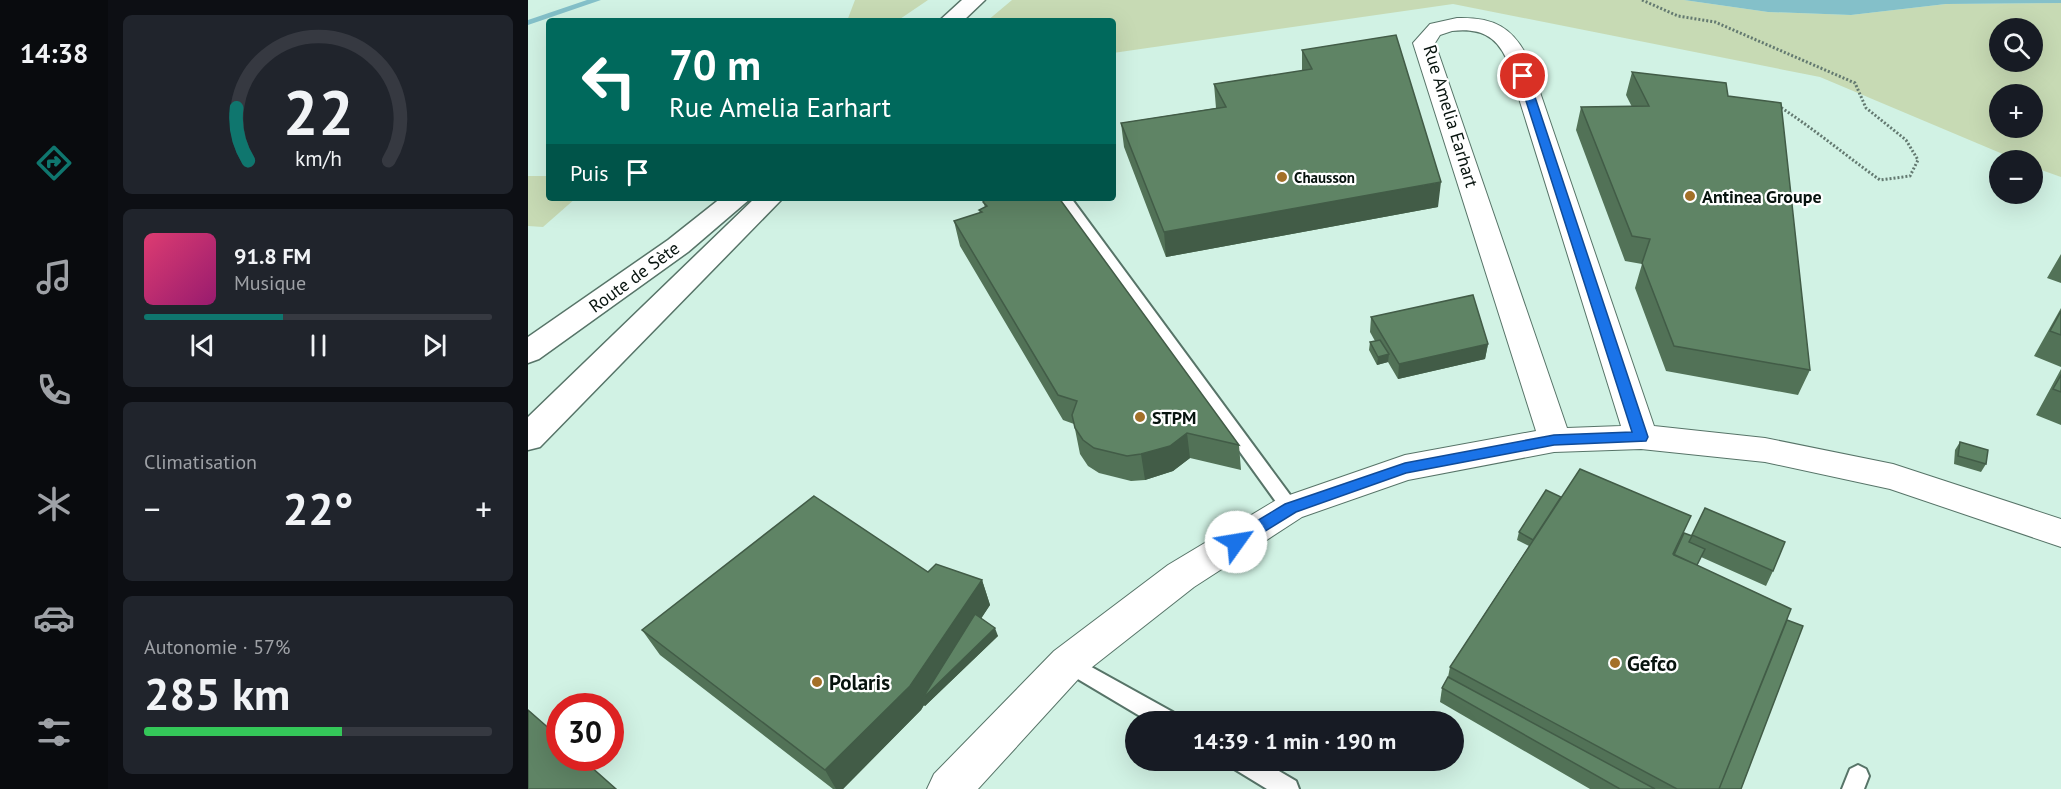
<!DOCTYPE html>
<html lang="fr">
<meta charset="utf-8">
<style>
body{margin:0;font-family:"PT Sans",sans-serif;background:#20242c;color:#f1f3f6;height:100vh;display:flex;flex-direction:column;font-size:22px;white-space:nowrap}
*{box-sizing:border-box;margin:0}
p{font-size:20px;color:#9ea1a6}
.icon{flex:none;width:33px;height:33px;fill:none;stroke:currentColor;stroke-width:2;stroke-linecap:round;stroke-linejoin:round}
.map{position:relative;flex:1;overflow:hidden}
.drawer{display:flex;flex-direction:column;gap:15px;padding:15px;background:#0d0f14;width:420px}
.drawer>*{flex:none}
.top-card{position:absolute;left:18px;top:18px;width:570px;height:183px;border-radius:6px;box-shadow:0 6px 24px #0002;background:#00695c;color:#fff;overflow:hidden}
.controls{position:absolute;left:1461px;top:18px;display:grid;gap:12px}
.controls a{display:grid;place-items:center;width:54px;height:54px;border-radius:50%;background:#171b24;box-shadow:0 6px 24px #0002;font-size:30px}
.speed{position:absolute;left:18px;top:693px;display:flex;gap:12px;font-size:30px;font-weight:700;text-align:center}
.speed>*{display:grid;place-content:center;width:78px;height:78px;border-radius:50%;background:#171b24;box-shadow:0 6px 24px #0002;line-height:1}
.speed .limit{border:9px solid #d22;background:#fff;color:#111}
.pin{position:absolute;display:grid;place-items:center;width:51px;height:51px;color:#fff;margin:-26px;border:3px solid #fff;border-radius:50%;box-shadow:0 2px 6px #0007}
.me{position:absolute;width:66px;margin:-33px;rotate:58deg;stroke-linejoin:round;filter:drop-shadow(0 0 4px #0008)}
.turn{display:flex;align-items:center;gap:21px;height:126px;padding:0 24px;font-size:27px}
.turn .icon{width:78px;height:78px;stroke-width:2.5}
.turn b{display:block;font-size:42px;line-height:51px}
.then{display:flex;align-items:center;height:57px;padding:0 24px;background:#0003;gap:12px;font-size:22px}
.big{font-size:45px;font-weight:600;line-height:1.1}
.drawer .card{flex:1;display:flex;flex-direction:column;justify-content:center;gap:9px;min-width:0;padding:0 21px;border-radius:9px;background:#20242c}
.drawer .dial{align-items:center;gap:0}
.dial svg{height:156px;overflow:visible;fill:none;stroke:#363941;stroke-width:7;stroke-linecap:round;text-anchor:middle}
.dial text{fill:#f1f3f6;stroke:none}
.song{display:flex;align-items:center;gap:18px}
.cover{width:72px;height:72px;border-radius:9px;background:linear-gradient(135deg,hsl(340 70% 55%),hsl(320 70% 35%))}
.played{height:6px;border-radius:3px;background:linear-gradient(90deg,#0f766e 40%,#363941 40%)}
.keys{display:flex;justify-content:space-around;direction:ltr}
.heat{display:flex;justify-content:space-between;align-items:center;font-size:33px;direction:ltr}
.charge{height:9px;border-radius:4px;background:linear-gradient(90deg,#34c759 57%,#363941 0)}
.trip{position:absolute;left:597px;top:711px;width:339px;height:60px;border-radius:30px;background:#171b24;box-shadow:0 6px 24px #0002;font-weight:600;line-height:60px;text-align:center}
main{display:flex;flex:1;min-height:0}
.tab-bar{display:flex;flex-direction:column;width:108px;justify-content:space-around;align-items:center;background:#090b0e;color:#9ea1a6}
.tab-bar .icon{width:42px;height:42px}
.tab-bar .current{color:#0f766e}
.tab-bar b{font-size:27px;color:#f1f3f6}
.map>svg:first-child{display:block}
.green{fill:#c7dab4;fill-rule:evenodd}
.water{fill:#84c0c9}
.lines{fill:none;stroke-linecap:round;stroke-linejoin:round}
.service-casing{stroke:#577468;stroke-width:4}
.minor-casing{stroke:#577468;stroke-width:2}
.primary-casing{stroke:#577468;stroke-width:3}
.path{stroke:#637970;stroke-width:3;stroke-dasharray:2 2;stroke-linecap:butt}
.service{fill:#fff;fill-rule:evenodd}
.minor{fill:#fff;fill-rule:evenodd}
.primary{fill:#fff;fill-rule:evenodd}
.wall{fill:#527257}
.shaded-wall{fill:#425c47}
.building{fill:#5f8465;stroke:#425c47;stroke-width:1.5}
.route{fill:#1a73e8;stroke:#114b97;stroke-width:1.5}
.poi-dot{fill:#a37028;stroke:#fff;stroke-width:2}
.labels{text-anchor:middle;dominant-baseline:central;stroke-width:4.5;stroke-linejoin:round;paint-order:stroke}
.far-poi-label{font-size:15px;font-weight:bold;fill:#07130e;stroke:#fff;text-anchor:start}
.street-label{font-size:18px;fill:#07130e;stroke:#fff}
.poi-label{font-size:18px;font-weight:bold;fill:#07130e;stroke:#fff;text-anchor:start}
.near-poi-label{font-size:21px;font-weight:bold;fill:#07130e;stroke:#fff;text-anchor:start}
</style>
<main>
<nav class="tab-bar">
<b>14:38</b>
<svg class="icon current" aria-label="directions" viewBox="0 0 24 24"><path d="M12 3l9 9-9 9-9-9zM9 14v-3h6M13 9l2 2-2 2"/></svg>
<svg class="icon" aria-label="music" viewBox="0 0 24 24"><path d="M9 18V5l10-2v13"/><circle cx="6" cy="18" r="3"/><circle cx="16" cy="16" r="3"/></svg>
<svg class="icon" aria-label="phone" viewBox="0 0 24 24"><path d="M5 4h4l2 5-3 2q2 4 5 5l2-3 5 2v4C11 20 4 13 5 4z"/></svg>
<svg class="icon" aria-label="climate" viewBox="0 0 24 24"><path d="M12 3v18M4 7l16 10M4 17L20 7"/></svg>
<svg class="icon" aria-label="car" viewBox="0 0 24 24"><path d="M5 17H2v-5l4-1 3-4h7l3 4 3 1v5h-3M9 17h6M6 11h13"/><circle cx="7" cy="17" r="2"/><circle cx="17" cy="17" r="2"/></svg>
<svg class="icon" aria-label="filters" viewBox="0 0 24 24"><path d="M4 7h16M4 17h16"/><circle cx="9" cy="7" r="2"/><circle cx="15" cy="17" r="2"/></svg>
</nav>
<section class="drawer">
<div class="card dial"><svg viewBox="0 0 100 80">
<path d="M14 69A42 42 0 1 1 86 69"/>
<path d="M14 69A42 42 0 0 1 8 42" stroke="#0f766e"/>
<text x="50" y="56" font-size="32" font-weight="700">22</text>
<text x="50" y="72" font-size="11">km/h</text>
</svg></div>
<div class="card">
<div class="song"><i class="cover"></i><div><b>91.8 FM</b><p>Musique</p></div></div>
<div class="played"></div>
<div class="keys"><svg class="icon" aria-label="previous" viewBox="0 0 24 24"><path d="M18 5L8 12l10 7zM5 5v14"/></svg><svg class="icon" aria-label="pause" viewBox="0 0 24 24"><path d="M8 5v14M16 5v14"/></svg><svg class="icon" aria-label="next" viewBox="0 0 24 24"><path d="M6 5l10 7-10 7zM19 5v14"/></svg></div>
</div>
<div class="card"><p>Climatisation</p>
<div class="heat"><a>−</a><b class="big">22°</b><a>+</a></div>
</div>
<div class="card"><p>Autonomie · 57%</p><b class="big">285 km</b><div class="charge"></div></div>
</section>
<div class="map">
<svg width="1533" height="789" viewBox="0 0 1533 789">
<rect width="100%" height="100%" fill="#d1f2e4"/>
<path class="green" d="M327 0H400L369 21H319Z
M484 0H1156L1240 12 1323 15 1418 4 1533 3V177L1505 167 1504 160H1489L1292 77 925 4 585 53V21H459ZM1472 28H1504V62H1472ZM1472 94H1504V128H1472Z
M0 176H21V198H48L15 227 0 226Z"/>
<path class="water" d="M59 0H73L0 25V20Z
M1156 0H1533V3L1418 4 1323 15 1240 12Z"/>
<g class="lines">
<defs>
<path id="service" d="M529 198H543L768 503 771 508 768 513H756Z
M540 654 650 715 653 722H622L533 669 530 663 533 657Z
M700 760H732L768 781 771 789H739L703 767Z
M1330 765 1338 769 1341 776 1336 789H1314L1322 769Z"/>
<path id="minor" d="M929 18C966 17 985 27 1001 60L1126 426 1237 438 1365 464 1533 519V547L1362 489 1237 462 1113 449 1026 452 880 480 774 517 666 587 554 675 450 789H399L406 774 526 651 640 565 750 499 877 455 1008 431 885 43 902 24ZM924 31C951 28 968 35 979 60L1093 426 1039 428 907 43 912 35Z"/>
<path id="primary" d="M434 0H457L435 21H411Z
M193 198H223L160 252 11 359 0 363V337L140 240Z
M227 198H255L12 447 0 450V417Z"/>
</defs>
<use href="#service" class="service-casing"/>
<use href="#minor" class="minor-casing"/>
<use href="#primary" class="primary-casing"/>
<path class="path" d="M1114 0 1150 16 1187 22 1327 83 1338 108 1378 140 1390 160 1382 176 1352 180C1317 155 1285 128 1249 105"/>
<use href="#service" class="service"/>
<use href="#minor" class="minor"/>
<use href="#primary" class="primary"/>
</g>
<path class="wall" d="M774 50 910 207 638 257 596 147 593 123 688 108 686 84 774 71Z
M1104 72 1200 96 1282 370 1270 395 1138 371 1107 288 1114 264 1097 261 1048 130 1053 107H1104L1098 95Z
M455 202 711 445 713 470 662 458 645 471 617 480 603 481 571 473 560 466 552 454 546 424 535 420 432 246 426 221 452 213 451 210 457 207Z
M1533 254V283L1519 278Z
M1533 308V367L1506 356Z
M843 317 960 344 957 359 870 379 860 362 849 365 841 350 842 342 847 341 842 332Z
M1533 369V425L1508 415Z
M1432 442 1458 464 1453 472 1426 464 1427 450Z
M1033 497 1164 536 1177 508 1245 571 1238 586 1173 557 1169 565 1259 620 1213 789H1062L912 702 914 688 920 677 922 667 1001 546 989 540 991 532Z
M400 572 454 580 462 605 453 618 470 636 397 706 396 705 393 710 315 789H305L132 655 114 630Z"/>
<path class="shaded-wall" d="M913 182 910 207 638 257 636 232Z
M960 344 957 359 870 379 871 364Z
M861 354 860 362 849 365 850 357Z
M659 433 662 458 645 471 617 480 613 454Z
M454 580 462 605 412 682 467 628 470 636 397 706 396 705 393 710 315 789H308L297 770Z"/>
<path class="building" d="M868 35 913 182 636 232 593 123 698 107 686 84 784 69 774 50Z
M1104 72 1198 83 1200 96 1253 103 1282 370 1146 346 1114 263 1122 239 1104 236 1053 107 1121 106Z
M458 198H531L711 445 659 433 642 446 613 454 599 456 566 448 555 440 547 428 544 415 549 401 530 395 426 221 454 212 451 210 459 206 455 202Z
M945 295 960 344 871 364 843 317Z
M1533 311V335L1522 331Z
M852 340 861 354 850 357 842 342Z
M1533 375V392L1525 389Z
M1432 442 1460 450 1458 464 1430 456Z
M1052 469 1163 516 1145 554 1263 609 1191 789H1149L922 667Z
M1018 490 1033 497 1005 540 991 532Z
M286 496 400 572 408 564 454 580 382 686 297 770 114 630Z
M1177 508 1257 542 1245 571 1164 535Z
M1156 533 1164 536 1161 542 1177 549 1169 565 1146 555Z
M447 614 467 628 394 699Z
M1259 620 1275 626 1213 789H1191Z
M920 677 1127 789H1092L914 688Z
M0 710 32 738V758H53L88 789H0Z"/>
<path class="route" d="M995 73 1000 76 1120 437 1118 441 1026 445 878 473 768 512 713 546H702L700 542 702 537 757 504 877 463 1026 435 1104 432 990 76Z"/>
<g class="poi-dot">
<circle cx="754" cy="177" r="6"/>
<circle cx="1162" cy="196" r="6"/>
<circle cx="612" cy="417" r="6"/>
<circle cx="1087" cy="663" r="6"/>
<circle cx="289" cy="682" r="6"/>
</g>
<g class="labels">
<g class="far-poi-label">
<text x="766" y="177">Chausson</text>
</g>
<g class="street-label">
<text transform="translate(923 116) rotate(73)">Rue Amelia Earhart</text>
<text transform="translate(106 277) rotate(-36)">Route de Sète</text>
</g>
<g class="poi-label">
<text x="1174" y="196">Antinea Groupe</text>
<text x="624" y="417">STPM</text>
</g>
<g class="near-poi-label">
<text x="1099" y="663">Gefco</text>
<text x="301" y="682">Polaris</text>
</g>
</g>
</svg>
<div class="controls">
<a><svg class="icon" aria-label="search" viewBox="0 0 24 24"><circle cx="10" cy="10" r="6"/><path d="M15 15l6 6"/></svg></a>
<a>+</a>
<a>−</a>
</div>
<div class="speed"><div class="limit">30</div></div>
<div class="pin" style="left:995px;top:76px;background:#d93025"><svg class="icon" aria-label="arrive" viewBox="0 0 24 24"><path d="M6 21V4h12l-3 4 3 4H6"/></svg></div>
<svg class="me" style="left:708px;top:542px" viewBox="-20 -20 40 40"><circle r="19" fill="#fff"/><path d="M0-13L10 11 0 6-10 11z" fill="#1a73e8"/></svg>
<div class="trip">14:39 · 1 min · 190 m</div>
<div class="top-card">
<div class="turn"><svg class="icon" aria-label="left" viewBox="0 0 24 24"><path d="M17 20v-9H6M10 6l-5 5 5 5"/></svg><div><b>70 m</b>Rue Amelia Earhart</div></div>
<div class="then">Puis<svg class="icon" aria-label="arrive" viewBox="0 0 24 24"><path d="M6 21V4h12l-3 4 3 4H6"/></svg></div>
</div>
</div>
</main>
